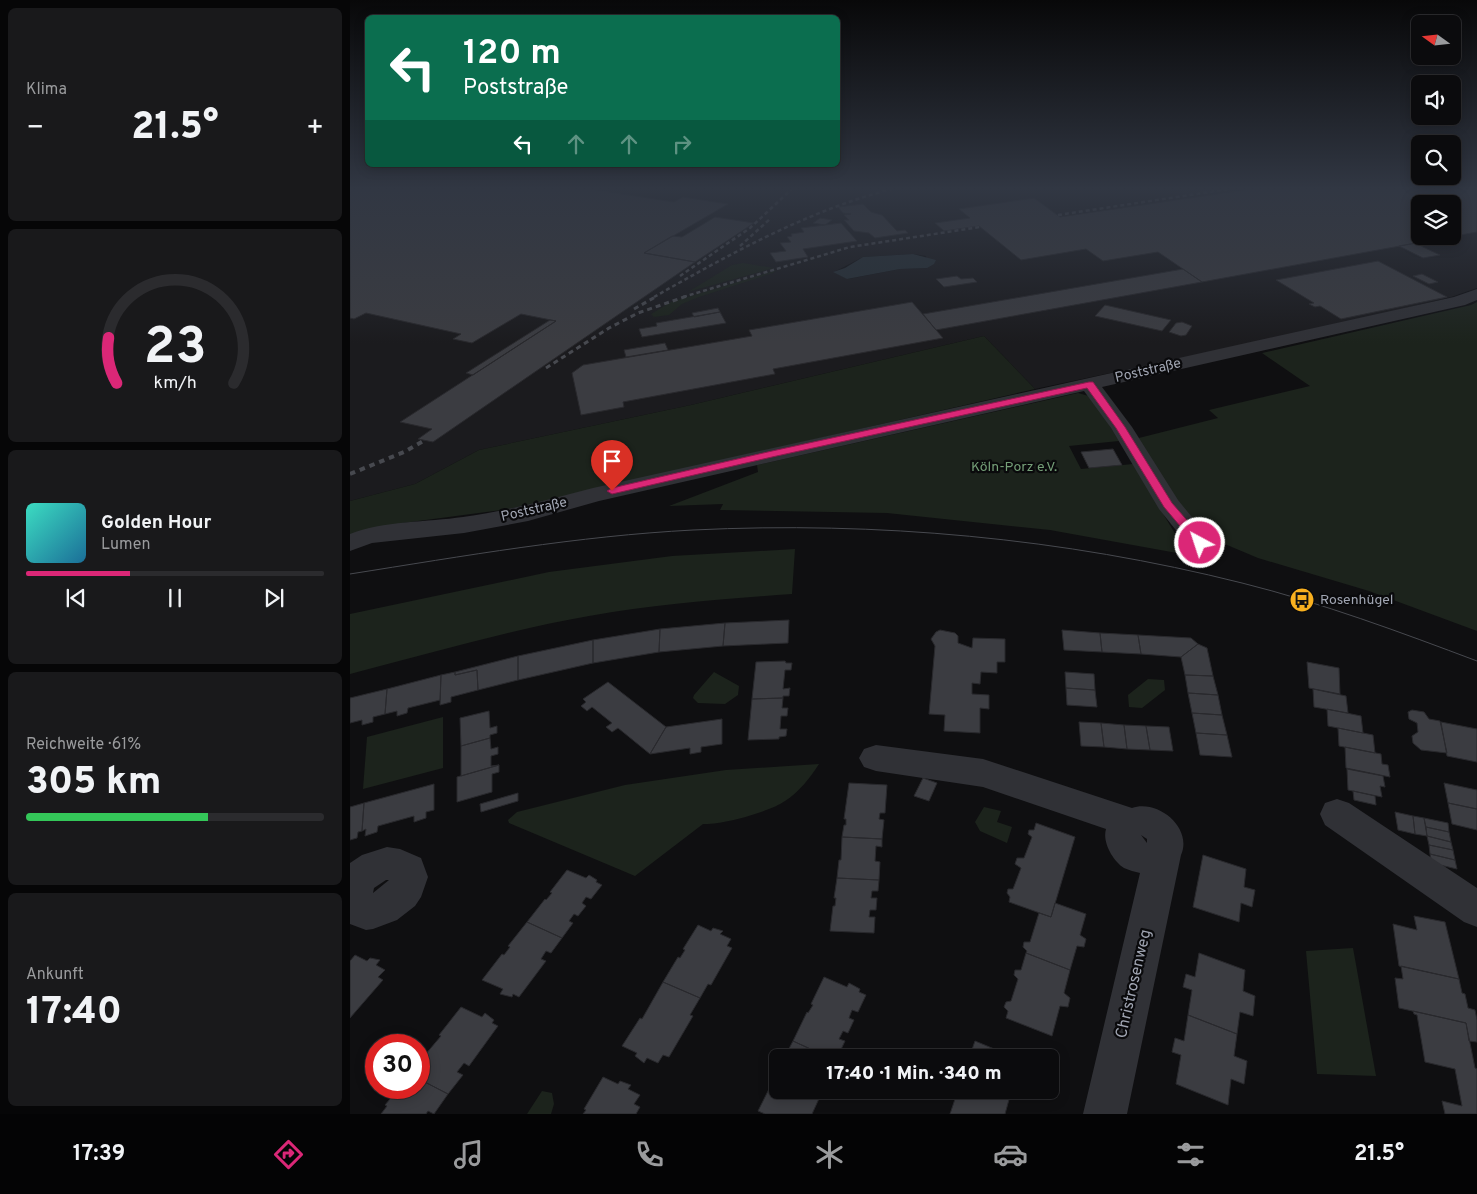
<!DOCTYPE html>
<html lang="de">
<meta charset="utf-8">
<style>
body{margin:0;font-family:Overpass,sans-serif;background:#19191b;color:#f1f3f6;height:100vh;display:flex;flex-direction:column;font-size:19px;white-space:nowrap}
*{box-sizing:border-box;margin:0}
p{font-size:16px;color:#9a9b9d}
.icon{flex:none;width:28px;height:28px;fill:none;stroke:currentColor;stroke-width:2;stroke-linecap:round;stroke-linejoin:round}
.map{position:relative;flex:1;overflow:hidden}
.sheet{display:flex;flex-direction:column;gap:8px;padding:8px;background:#060607;width:350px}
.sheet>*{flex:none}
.top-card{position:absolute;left:15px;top:15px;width:475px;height:152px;border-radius:8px;box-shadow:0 2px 12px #0003,0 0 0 1px #2b2b2e;background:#0b6e4f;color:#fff;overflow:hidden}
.needle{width:32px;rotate:285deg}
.tools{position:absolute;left:1061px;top:15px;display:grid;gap:10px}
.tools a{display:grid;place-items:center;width:50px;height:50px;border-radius:8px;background:#0b0b0d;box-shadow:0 2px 12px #0003,0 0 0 1px #2b2b2e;font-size:25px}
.speed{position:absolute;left:15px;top:1034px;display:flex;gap:10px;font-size:25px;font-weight:700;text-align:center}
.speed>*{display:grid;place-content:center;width:65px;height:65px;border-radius:50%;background:#0b0b0d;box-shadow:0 2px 12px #0003,0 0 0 1px #2b2b2e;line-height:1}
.speed .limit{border:8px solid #d22;background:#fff;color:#111}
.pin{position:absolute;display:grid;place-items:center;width:42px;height:42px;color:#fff;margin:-51px -21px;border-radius:50% 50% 50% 0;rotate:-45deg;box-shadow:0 0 5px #0007}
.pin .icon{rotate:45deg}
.me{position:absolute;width:55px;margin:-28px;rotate:320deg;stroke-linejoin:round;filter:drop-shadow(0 0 4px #0008)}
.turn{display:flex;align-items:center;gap:18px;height:105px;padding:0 15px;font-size:22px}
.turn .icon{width:65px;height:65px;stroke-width:2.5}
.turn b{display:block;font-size:35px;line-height:42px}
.lanes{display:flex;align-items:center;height:48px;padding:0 15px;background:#0003;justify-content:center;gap:25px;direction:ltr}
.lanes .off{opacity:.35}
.big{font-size:38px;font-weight:800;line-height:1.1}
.sheet .widget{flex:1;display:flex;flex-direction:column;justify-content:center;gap:8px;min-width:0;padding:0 18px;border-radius:8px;background:#19191b}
.sheet .dial{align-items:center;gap:0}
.dial svg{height:130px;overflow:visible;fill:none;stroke:#2b2b2e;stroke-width:7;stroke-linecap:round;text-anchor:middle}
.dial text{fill:#f1f3f6;stroke:none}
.song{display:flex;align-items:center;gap:15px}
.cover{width:60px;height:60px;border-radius:8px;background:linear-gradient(135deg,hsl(170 70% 55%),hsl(200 70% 35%))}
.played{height:5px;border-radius:2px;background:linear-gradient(90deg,#db2777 35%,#2b2b2e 35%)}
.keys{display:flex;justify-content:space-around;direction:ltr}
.heat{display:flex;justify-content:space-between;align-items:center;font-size:28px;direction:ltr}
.charge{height:8px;border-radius:4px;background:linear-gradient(90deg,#34c759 61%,#2b2b2e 0)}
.trip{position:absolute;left:419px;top:1049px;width:290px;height:50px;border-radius:8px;background:#0b0b0d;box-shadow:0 2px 12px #0003,0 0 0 1px #2b2b2e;font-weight:800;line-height:50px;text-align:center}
.tab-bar{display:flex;height:80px;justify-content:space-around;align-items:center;background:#040405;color:#9a9b9d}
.tab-bar .icon{width:35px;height:35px}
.tab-bar .active{color:#db2777}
.tab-bar b{font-size:22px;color:#f1f3f6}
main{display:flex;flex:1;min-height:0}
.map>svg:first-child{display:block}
.built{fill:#1b1b1e;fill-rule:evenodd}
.green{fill:#1c231c}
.water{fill:#273036}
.building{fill:#3b3c41;stroke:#29292d;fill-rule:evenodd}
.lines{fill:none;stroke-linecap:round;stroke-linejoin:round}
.minor{fill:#303136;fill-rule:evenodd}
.tram{stroke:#47494f;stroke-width:1}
.rail-far2{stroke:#47494f;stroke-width:2.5;stroke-dasharray:4 3;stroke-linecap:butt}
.rail-far1{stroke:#47494f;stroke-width:3;stroke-dasharray:5 4;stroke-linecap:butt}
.rail{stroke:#47494f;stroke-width:4;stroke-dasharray:5.5 5;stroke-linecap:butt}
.route{fill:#db2777;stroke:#8e194d}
.labels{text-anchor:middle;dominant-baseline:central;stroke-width:4.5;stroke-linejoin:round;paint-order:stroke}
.street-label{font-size:14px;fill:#a0a5b2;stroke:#0a0a0c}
.park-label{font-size:14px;fill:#759f78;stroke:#0a0a0c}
.poi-label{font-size:14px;fill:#a0a5b2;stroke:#0a0a0c;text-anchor:start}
.near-street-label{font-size:16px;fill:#a0a5b2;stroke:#0a0a0c}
</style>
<main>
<section class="sheet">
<div class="widget"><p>Klima</p>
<div class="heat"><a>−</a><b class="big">21.5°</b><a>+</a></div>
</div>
<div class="widget dial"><svg viewBox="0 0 100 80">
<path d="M14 69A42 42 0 1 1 86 69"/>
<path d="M14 69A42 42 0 0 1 9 41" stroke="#db2777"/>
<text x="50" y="56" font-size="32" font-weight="700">23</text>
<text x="50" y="72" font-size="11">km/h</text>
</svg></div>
<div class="widget">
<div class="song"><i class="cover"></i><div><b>Golden Hour</b><p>Lumen</p></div></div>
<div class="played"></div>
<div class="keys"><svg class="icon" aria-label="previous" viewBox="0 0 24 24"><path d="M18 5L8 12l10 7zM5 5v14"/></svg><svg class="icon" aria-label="pause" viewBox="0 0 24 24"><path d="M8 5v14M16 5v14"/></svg><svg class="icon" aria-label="next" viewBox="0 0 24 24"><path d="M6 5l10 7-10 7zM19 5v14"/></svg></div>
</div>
<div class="widget"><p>Reichweite · 61%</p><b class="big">305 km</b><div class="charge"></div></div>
<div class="widget"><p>Ankunft</p><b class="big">17:40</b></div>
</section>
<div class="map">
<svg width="1127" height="1114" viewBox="0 0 1127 1114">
<rect width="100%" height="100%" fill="#0f0f11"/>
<path class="built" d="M0 187H1127V288L1101 297 987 325 685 389 634 336 341 405 129 450 65 484 0 501ZM1070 204H1102V236H1070ZM563 254 576 256 577 268 550 269 498 279 484 272 513 257Z"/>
<path class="green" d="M393 263 424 268 338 292 382 265Z
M427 270 423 273 349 297 332 304 319 315 304 317 301 314 321 302Z
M1127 302V631L1019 591 908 558 870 542 840 522 781 440 868 418 859 410 960 386 912 353 1121 305Z
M634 336 685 389 159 509 53 523 0 537V501L65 484 129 450 341 405Z
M728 393 742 397 769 441 719 446 731 469 783 464 838 555 700 530 537 513 370 510 373 504 319 506 408 472 407 465Z
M445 549 442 594C374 599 307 604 239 616 159 630 78 654 0 674V614L199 572 322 556Z
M364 672 389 686 388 695 375 704 348 703 343 698 344 695Z
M798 679 814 680 815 690 792 708 779 707 778 695Z
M93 717V768L13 789 17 737Z
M469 764C460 778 449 792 435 801 419 812 372 825 353 824L285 876 159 823 158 820 167 812 275 785 376 770Z
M634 807 651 811 647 822 662 827 657 843 630 831 625 822Z
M1003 948 1026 1076 967 1074 956 951Z
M192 1091 202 1093 204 1104 201 1114H177Z"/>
<path class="water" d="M563 254 586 260 584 264 577 268 550 269 497 279 483 272 495 268 513 257Z"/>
<path class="building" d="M0 187H227L324 202 333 197 378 204 294 253 345 262 83 442 68 439 82 429 50 422 206 321 171 314 122 343 103 339 111 334 16 313 4 319 0 318Z
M915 187H1127V232L852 282 808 252 753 261 736 249 671 260 629 226 594 231 585 223 620 218 609 209 684 198 710 217ZM1070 204H1102V236H1070Z
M513 204 521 212 532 215 547 231 555 230 558 233 525 238 519 233 504 231 494 220H499L494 215 501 214 493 213 488 207Z
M365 217 404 223 345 262 294 253 322 236 332 237Z
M470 218 482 220 475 225 463 223Z
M491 223 507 241 453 249 458 257 426 262 420 253 436 251 430 243 441 242 437 237 442 236 441 234 454 232 451 228Z
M1066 243 1073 247 1090 255 1073 258 1049 246Z
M1028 261 1097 297 991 319 970 306 965 307 959 304 964 303 926 280Z
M833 269 852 282 586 330 573 314Z
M1072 274 1088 282 1079 284 1063 276Z
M607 276 611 279 623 278 627 282 594 287 586 279Z
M562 302 593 338 423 369 425 374 273 402 274 407 231 415 222 373 233 365 402 336 399 330Z
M755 305 821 320 812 331 745 316Z
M368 308 370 312 344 317 342 313Z
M370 312 376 323 292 337 289 329 307 326 306 323Z
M200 320 206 321 123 375 116 373Z
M832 322 842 326 836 335 831 336 819 332 826 323Z
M315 343 318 350 276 357 274 350Z
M763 449 772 465 739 468 731 452Z
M439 620 438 643 373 646 375 623Z
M375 623 373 646 309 652 310 629Z
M310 629 309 652 243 663V640Z
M590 630 605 633 608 636V643L622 648 623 638 655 639V662H647V673L631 672 630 684 622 683V694L639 695V709L630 708V733L594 731 595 715 579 714 585 646 581 639 586 632Z
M712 630 750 633 752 652 714 650Z
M750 633 788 635 791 654 752 652Z
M788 635 841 638 848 644 831 657 791 654Z
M243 640V663L168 680V656Z
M848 644 857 648 863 676 835 675 831 657Z
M168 656V680L128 690 127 670 105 675V672Z
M435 661 436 663H442L441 670H435L433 689 440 688 439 696H433V698L402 699 406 662Z
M957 662 989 668 990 694 959 688Z
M127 670 128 690 101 697V702L90 705 91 675 105 672V675Z
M715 672 744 674 745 690 716 688Z
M91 675 90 700 58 708 57 713 47 716V711L35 714 37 689Z
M835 675 863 676 868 695 838 693Z
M258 682 316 727 300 754 268 728 262 732 256 727 262 723 242 707 237 711 231 706 236 702 233 699Z
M716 688 745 690 747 707 717 705Z
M37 689 35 714 23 717V722L12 725V720L0 723V698Z
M963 689 996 696 998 713 964 707Z
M838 693 868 695 872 715 842 713Z
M433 698 432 708H438L437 716H431L430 729H437L436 736 429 737V739L398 740 402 699Z
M977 709 1011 716 1013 733 978 726Z
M1062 710 1074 712 1079 719 1090 721 1097 753 1071 750 1063 743 1062 736 1068 732 1067 723 1059 719 1058 712Z
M139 711 140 728 147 726V733L140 735V738L111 746 110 718Z
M842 713 872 715 877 735 846 733Z
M372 719V744L351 747V752L340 754V748L300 754 316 727Z
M729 722 751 723 754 747 731 746Z
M1091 722 1127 729V762L1097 756Z
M751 723 774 725 777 749 754 747Z
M774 725 796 726 800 750 777 749Z
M796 726 819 727 823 751 800 750Z
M988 728 1023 735 1025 753 989 746Z
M846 733 877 735 882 757 850 755Z
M140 738 141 749 148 747V754L141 756V766L149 765 111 776V746Z
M995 747 1031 754 1032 764 1038 765 1040 777 996 768Z
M149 765V772L142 774V792L107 802V777Z
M997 769 1033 776 1035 787 1030 786 1032 797 998 790Z
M573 778 587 783 579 801 564 796Z
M499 783 537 785 535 813H530L529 819 534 820 532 839 492 837 494 825H496V819H494Z
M1094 783 1127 790V809L1098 803Z
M84 784V810L76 812V818L64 822V816L28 826 27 832 15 836 16 829 12 831 14 803Z
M1003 791 1025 796 1026 805 1004 800Z
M168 793V801L131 812 130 804Z
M14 803 12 831 8 832 7 838 0 840V807Z
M1098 803 1127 809V830L1102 824Z
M1045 812 1063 816 1065 834 1048 830Z
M1063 816 1074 818 1077 836 1065 834Z
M1074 818 1098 823 1099 832 1076 827Z
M686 823 725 837 701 917 659 902 660 897 657 893 658 889H663L671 868 665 864 667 858H674L682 837 678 834 679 830H684Z
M1076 827 1099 832 1101 842 1077 836Z
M1077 836 1101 842 1103 850 1079 845Z
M492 837 532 839V847L526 846 525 861 530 862 529 880 487 878 489 860H491Z
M1079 845 1103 850 1105 860 1080 854Z
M1080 854 1105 860 1107 869 1090 865 1081 859Z
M853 855 896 869 894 887 905 890 902 907 891 903 889 922 843 907Z
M217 870 236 878 239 875 247 880 246 882 252 885 241 899 236 897 232 903 236 906 228 916 224 914 219 921 223 923 212 938 177 922 195 899 196 900 202 893 200 892Z
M487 878 529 880 528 891H522L521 898H527L526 910H520L519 917H525L524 933 480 931 483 906H485L486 898H484Z
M705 903 736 914 730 935 736 939 734 947 727 946 720 970 676 953 677 951 673 947 674 942H680L689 913 701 917Z
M1064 916 1095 922 1109 979 1049 966 1043 924 1067 930Z
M177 922 212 938 201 953 196 951 191 959 196 961 169 997 163 994 162 997 150 994 153 989 132 980 152 954 154 955 160 947 158 946Z
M348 925 361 931 363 928 373 931 370 934 381 939 377 946 382 948 361 985 358 984 350 998 313 982 328 957 330 958 335 950 333 949Z
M676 953 720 970 714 993 720 998 718 1007 710 1006 702 1036 656 1018 658 1011 654 1007 656 1002 661 1001 668 979 664 975 665 970H671Z
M849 953 895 970 893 991 905 996 903 1016 890 1012 887 1034 838 1015 842 990 833 987 836 974 845 977Z
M5 955 17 961 20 958 30 960 26 965 35 970 28 977 33 980 0 1018V961Z
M1051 966 1109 979 1112 993 1115 994 1118 1008 1125 1010 1127 1020V1042L1119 1041 1116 1023 1049 1008 1045 978 1053 979Z
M474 977 497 987 499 983 510 989 509 992 516 995 508 1012 502 1010 499 1018 504 1020 498 1033 493 1031 489 1039 495 1041 487 1058H480L443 1041 457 1012 458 1013 463 1005 461 1004Z
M313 982 350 998 340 1015 343 1016 319 1057 313 1055 308 1063 297 1058 294 1063 285 1056 287 1053 272 1046 290 1018 292 1019Z
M111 1007 132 1017 135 1013 144 1020 142 1023 148 1026 119 1066 114 1063 107 1072 113 1075 98 1094 69 1079V1062L91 1036 89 1035Z
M1063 1011 1116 1023 1125 1068 1127 1069V1114H1095L1092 1101 1112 1106 1105 1069 1075 1062 1067 1015 1064 1014Z
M838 1015 887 1034 884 1056 897 1061 894 1084 881 1079 878 1105 826 1084 831 1055 822 1052 825 1038 834 1041Z
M443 1041 480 1058H434Z
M625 1041 666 1058H619Z
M253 1077 268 1084 270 1081 281 1085 278 1089 290 1095 284 1104 290 1107 286 1114H233L236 1110 234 1109Z
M428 1077V1090H473L462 1114H415L408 1111 424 1079 426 1080Z
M69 1079 98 1094 84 1114 78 1111 76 1114H31L37 1106 35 1105 49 1088H69Z
M608 1090H668L665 1098 660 1096 655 1114H600Z"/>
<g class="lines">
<path class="minor" d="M1127 289V300L1115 305 752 387 782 427 828 500 863 543 859 549 850 551 841 549 809 509 761 428 734 391 249 501 178 521 114 533 22 543 0 551V534C32 521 78 522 113 517 157 511 200 499 243 488L1104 297Z
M526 745 633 759 782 808C808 799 843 828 831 855L777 1114H733L790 873C785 872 779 870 774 868 763 861 752 842 756 829L633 787 526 771 514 767 509 758 514 749ZM791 835 797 839V843Z
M987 799 999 803 1127 888V927L1114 922 975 825 970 814 975 803Z
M37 847 50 849 71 858 78 877 71 897 65 906 47 920 23 929 16 930 0 924V863L12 855ZM36 880H39L23 893 24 888Z"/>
<path class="tram" d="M0 574C114 556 228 536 343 530 527 521 713 538 892 583 972 603 1050 632 1127 661"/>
<path class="rail-far2" d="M708 215 893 187
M390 246 420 219
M330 276 400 228 444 187
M304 297C380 254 466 206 551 187
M333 297 500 247 630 227"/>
<path class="rail-far1" d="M284 309 307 296
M196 368 259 328 288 313 337 296"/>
<path class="rail" d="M0 474 54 452 75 440"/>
</g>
<linearGradient id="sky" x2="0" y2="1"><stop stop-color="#080809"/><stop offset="0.55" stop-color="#313743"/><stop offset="1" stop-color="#313743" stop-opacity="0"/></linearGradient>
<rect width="1127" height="343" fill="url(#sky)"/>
<path class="route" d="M739 382H743L775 427 822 503 854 540 856 543 854 545H846L814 507 766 428 737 388 422 457 262 494 257 491 262 488 422 451Z"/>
<defs>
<symbol id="bus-disc" viewBox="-11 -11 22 22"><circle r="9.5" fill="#f9b01f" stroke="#0a0a0c"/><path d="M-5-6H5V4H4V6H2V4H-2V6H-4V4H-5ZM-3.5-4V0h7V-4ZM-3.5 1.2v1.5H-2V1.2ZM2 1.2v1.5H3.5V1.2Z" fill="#111"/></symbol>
</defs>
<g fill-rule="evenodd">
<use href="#bus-disc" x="938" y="586" width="28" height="28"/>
</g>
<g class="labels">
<g class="street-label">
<text transform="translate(798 371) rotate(-13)">Poststraße</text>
<text transform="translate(184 510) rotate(-13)">Poststraße</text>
</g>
<g class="park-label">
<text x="664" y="467">Köln-Porz e.V.</text>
</g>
<g class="poi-label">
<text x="970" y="600">Rosenhügel</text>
</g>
<g class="near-street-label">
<text transform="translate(784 984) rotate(-77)">Christrosenweg</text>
</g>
</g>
</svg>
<div class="tools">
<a><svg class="needle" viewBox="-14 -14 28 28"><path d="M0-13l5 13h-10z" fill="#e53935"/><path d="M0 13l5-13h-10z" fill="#9a9b9d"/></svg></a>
<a><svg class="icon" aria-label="sound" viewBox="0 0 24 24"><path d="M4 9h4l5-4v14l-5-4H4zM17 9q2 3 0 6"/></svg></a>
<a><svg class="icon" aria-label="search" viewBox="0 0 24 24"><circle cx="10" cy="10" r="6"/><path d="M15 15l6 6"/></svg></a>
<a><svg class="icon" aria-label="layers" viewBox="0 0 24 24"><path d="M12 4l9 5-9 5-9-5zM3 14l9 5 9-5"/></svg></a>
</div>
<div class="speed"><div class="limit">30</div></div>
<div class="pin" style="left:262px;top:491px;background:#d93025"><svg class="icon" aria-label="arrive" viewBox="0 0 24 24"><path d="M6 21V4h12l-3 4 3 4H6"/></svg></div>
<svg class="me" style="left:850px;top:543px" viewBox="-20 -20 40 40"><circle r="17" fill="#db2777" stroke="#fff" stroke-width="3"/><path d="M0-11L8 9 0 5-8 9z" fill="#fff"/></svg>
<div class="trip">17:40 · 1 Min. · 340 m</div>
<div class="top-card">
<div class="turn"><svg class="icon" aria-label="left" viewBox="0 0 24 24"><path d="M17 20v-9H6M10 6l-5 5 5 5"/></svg><div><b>120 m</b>Poststraße</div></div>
<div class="lanes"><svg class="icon" aria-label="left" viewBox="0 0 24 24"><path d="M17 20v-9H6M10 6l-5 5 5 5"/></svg><svg class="icon off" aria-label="ahead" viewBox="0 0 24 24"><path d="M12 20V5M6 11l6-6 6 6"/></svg><svg class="icon off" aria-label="ahead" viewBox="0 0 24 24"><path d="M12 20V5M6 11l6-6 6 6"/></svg><svg class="icon off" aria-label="right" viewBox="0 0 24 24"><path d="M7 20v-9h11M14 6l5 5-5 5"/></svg></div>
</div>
</div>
</main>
<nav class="tab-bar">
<b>17:39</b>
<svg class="icon active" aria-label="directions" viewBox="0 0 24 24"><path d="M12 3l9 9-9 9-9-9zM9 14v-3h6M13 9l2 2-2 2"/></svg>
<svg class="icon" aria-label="music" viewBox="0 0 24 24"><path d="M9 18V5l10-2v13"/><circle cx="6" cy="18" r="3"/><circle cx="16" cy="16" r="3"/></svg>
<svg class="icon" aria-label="phone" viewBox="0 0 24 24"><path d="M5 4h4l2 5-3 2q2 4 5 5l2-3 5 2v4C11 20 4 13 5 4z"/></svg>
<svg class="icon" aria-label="climate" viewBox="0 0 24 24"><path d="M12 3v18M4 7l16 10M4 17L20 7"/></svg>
<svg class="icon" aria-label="car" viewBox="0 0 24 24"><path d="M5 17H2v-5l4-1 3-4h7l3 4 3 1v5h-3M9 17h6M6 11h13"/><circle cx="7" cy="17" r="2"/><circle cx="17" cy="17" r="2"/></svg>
<svg class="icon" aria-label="filters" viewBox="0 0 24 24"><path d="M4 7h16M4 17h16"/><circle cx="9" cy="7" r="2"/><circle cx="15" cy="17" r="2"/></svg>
<b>21.5°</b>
</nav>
